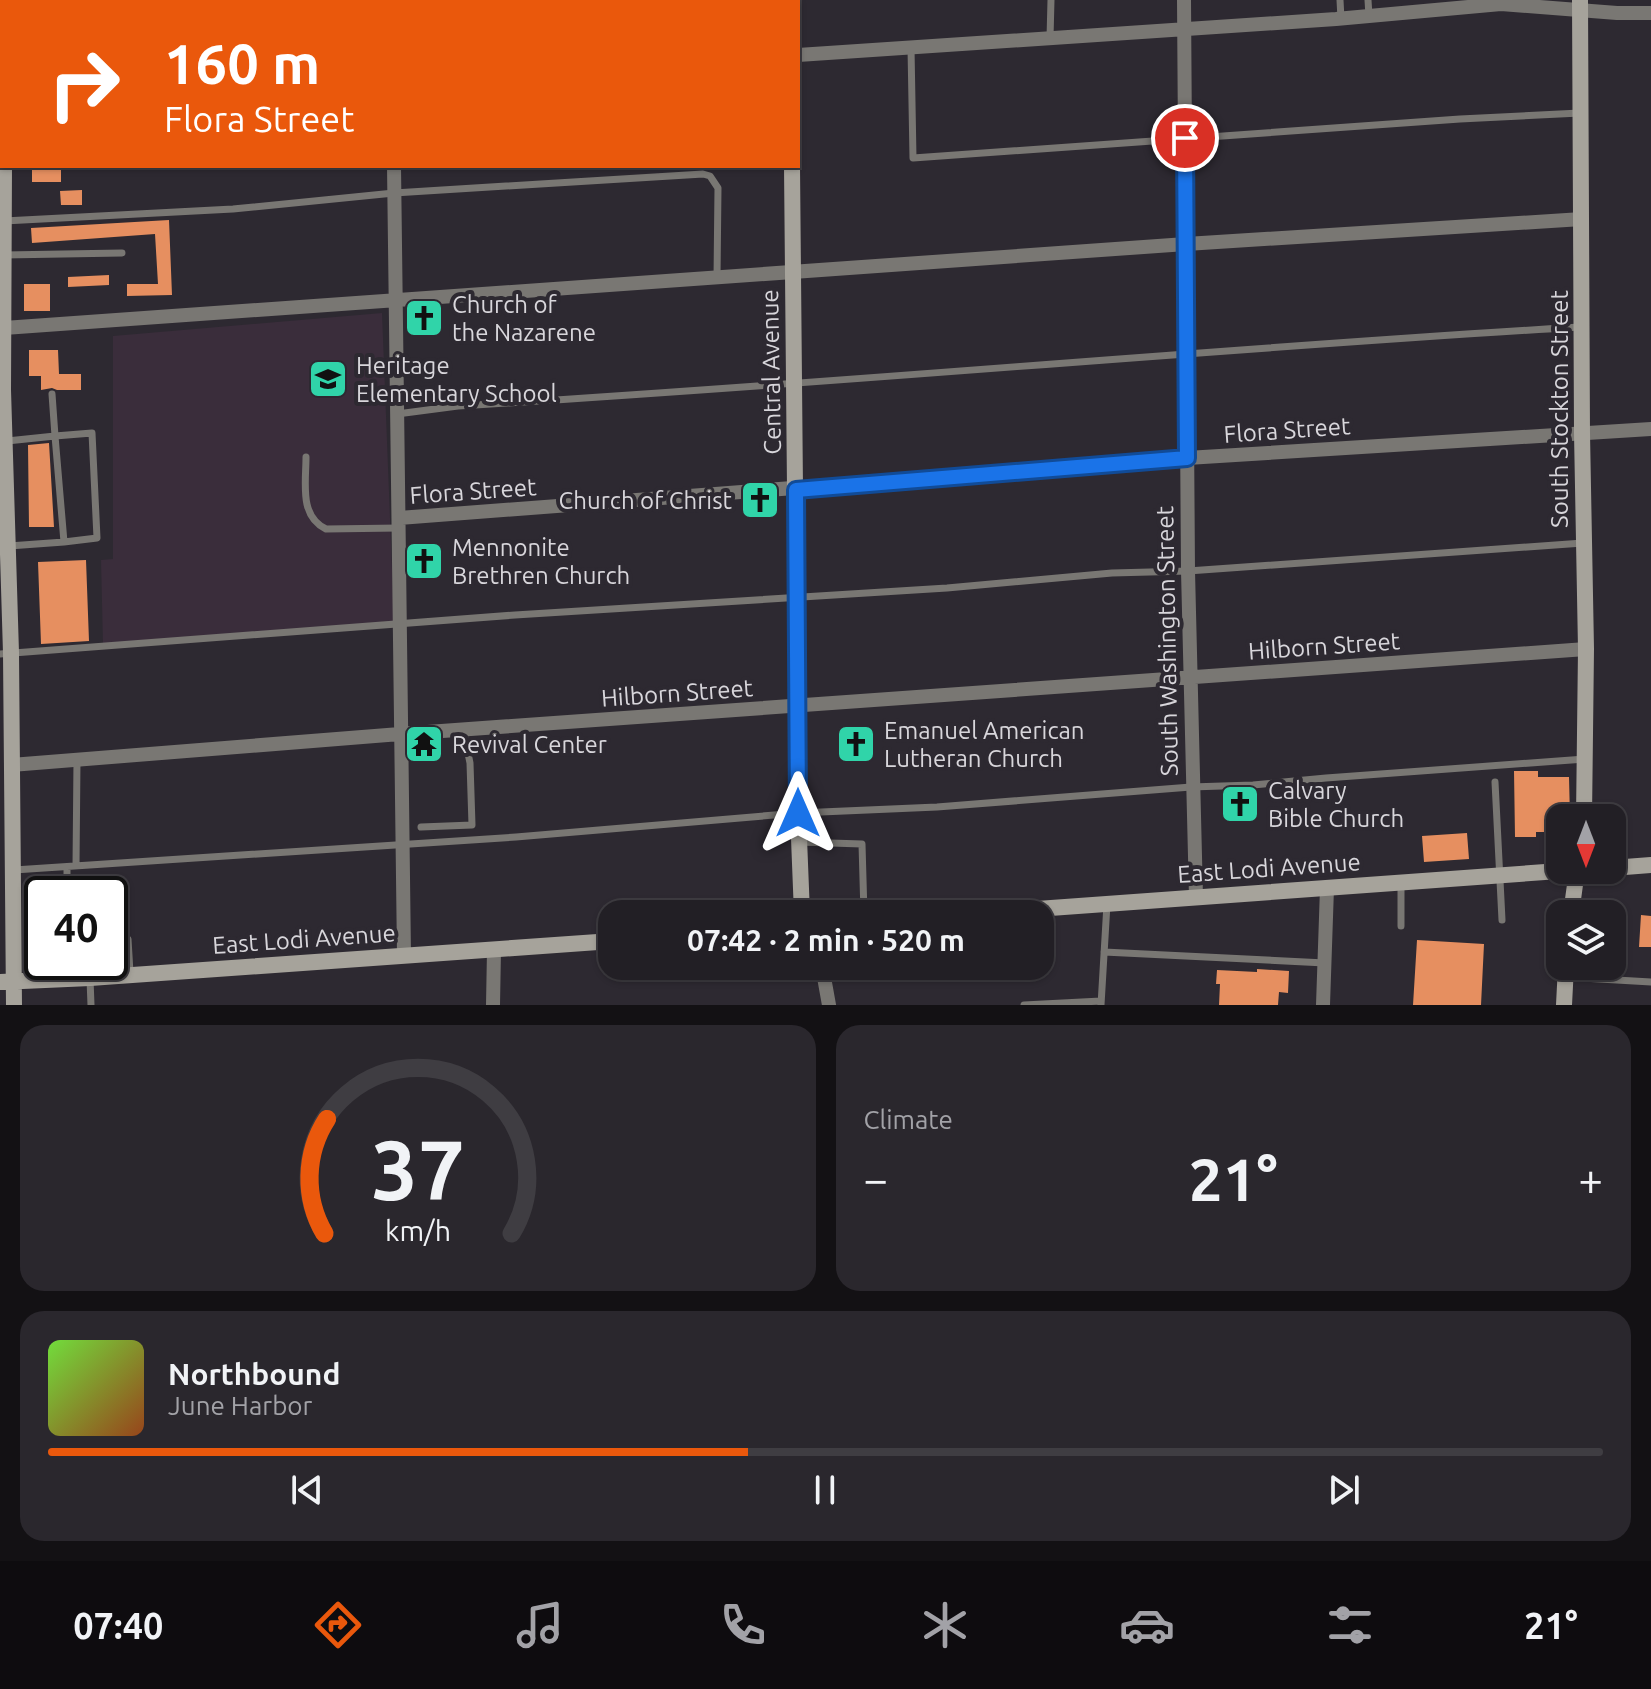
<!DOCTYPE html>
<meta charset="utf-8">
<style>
body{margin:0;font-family:Ubuntu,sans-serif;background:#2a272d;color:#f1f3f6;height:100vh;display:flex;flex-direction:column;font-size:30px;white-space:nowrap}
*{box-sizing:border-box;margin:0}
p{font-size:26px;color:#a2a2a7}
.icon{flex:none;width:44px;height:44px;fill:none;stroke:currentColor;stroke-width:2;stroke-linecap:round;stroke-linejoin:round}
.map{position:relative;height:1005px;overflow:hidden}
.drawer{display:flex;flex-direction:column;gap:20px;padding:20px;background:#131114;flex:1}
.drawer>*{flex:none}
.guide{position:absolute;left:0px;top:0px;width:800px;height:168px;box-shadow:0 2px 6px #0004,0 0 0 2px #3f3d42;background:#ea580c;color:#fff;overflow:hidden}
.needle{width:52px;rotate:180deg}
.fabs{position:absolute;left:1546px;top:804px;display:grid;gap:16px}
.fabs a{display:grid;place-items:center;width:80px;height:80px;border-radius:16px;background:#221f25;box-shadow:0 2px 6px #0004,0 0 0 2px #3f3d42;font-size:40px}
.speed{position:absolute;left:24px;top:876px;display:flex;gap:16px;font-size:40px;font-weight:700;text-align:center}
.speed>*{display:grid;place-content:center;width:104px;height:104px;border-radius:50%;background:#221f25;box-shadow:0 2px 6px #0004,0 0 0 2px #3f3d42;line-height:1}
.speed .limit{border:4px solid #111;border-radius:12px;background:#fff;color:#111}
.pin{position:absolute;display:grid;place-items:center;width:68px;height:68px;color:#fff;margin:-34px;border:4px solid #fff;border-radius:50%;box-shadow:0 2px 8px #0007}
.me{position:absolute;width:88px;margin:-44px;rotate:0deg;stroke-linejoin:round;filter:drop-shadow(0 0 6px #0008)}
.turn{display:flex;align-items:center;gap:28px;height:168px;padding:0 32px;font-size:36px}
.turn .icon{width:104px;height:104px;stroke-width:2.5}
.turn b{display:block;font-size:56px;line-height:68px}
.big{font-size:60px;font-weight:700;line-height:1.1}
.drawer .card{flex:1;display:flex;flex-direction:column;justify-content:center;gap:12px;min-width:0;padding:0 28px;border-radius:24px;background:#2a272d}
.drawer .dial{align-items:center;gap:0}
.dial svg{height:208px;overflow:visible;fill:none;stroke:#3f3d42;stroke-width:7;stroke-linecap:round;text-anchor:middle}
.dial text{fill:#f1f3f6;stroke:none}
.song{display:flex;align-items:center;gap:24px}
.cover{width:96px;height:96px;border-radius:12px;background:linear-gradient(135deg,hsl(100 70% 55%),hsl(20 70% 35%))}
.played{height:8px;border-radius:4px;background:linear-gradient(90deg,#ea580c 45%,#3f3d42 45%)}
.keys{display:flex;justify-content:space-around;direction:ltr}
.heat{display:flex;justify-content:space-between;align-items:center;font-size:44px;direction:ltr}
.drawer .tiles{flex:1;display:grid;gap:20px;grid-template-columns:1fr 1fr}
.card:last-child{grid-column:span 2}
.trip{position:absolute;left:598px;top:900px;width:456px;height:80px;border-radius:24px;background:#221f25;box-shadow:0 2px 6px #0004,0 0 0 2px #3f3d42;font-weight:700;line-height:80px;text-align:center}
.tab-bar{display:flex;height:128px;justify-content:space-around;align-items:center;background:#0e0c0f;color:#a2a2a7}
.tab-bar .icon{width:56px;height:56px}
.tab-bar .on{color:#ea580c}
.tab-bar b{font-size:36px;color:#f1f3f6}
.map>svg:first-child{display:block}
.education{fill:#3a2d3b}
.building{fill:#e68f60}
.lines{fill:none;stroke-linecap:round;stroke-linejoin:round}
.lane{stroke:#797773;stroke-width:7}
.street{stroke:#797773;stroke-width:14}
.secondary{stroke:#a6a39b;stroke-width:16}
.route-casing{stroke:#114b97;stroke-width:20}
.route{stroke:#1a73e8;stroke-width:14}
.labels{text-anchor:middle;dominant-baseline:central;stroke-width:8;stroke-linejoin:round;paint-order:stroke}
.poi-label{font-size:24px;fill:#d8d6db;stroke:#2d2931;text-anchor:start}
.street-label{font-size:24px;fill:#d8d6db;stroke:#2d2931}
</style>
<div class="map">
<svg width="1651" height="1005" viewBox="0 0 1651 1005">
<rect width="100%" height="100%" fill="#2d2931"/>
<path class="education" d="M382 313 394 621 103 645 101 560 113 559V336Z"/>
<path class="building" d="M39 166H61V182H32V168H39Z
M82 190V205H61L60 191Z
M169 220 172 295 127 296V284H158L155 234 32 243 31 228Z
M109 275V285L68 287V277Z
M24 284H50V311H24Z
M29 350H58L59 374H81V390H57L52 388 41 390V376H29Z
M49 443 54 527H29L28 445Z
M86 560 89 641 41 644 38 562Z
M1514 771H1538V777H1569L1570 818H1560V832H1536V837H1515Z
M1467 833 1469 859 1424 862 1422 836Z
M1641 915 1651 916V947H1639Z
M1417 940 1484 944 1481 1005H1413Z
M1257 969 1289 971 1288 993 1279 992 1278 1005H1219L1220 984H1216L1217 970 1257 972Z"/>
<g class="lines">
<path class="lane" d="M1340 0 1341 19
M1368 0 1369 16
M1050 38 1051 0
M911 48 913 158 1460 119 1580 113
M4 221 233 209 394 193 703 174 710 176 718 188 717 278
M4 255 122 253
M397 414 458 406C832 384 1205 349 1580 327
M7 441 55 436 52 394
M306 457C306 483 299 516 326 529L399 528
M9 546 64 542 55 436 92 433 97 538 64 542
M0 654 515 615 947 588 1112 573 1188 571 1583 543
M1495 782 1502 920
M421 827 472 825 470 763 463 729
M799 842 862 844 864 914
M76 866 77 760
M67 867V885L72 894
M14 870 516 837 798 813 937 807 1191 787 1253 785 1326 778 1585 759
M1401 883V926
M110 932 128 939 130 973
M1104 952 1325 963
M1565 977 1651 982
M90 979 91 1005
M1024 1005 1101 1001
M1101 1005 1107 904"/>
<path class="street" d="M393 0V2
M1184 0 1188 571 1196 897
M798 55 1336 19 1501 4 1617 13H1651
M0 111H2
M394 166 404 956
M4 328 1186 244 1582 219
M399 518 1187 458 1651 429
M11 765 400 734 1586 649
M822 966 829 1005
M493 1005 494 950
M1323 1005 1327 888"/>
<path class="secondary" d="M2 0V15
M1580 0 1582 433 1586 649 1584 818
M791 2V0
M4 166 3 390 11 653 14 1005
M792 166 798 813 802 914
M1612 868 1651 865
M969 914 1573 870
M1571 914 1577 870
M0 982 90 978 612 941
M1564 1005 1566 966"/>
</g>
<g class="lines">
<defs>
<path id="route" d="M798 813 796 490 1187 458 1185 138"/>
</defs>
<use href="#route" class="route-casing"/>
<use href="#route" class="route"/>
</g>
<defs>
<symbol id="church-square" viewBox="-11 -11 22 22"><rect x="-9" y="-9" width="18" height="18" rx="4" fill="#30d4a9" stroke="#2d2931"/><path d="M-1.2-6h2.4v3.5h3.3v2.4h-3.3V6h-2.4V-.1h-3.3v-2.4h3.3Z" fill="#111"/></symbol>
<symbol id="school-square" viewBox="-11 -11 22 22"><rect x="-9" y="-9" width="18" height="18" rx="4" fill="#30d4a9" stroke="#2d2931"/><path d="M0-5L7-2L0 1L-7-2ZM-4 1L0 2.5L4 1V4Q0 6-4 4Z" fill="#111"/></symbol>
<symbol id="temple-square" viewBox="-11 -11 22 22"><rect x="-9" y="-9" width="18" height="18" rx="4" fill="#30d4a9" stroke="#2d2931"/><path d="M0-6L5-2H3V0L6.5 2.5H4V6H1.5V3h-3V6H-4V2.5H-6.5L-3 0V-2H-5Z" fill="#111"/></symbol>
</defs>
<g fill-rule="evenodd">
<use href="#church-square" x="402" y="296" width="44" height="44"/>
<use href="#school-square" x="306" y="357" width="44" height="44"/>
<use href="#church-square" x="738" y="478" width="44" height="44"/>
<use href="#church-square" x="402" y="539" width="44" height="44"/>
<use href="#temple-square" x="402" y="722" width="44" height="44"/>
<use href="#church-square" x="834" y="722" width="44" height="44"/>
<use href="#church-square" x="1218" y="782" width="44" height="44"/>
</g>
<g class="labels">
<g class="poi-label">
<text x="452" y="304">Church of<tspan x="452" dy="28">the Nazarene</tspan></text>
<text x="356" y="365">Heritage<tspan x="356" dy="28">Elementary School</tspan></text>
<text x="732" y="500" text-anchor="end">Church of Christ</text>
<text x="452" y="547">Mennonite<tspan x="452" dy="28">Brethren Church</tspan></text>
<text x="884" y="730">Emanuel American<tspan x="884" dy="28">Lutheran Church</tspan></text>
<text x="452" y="744">Revival Center</text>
<text x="1268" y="790">Calvary<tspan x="1268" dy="28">Bible Church</tspan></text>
</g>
<g class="street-label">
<text transform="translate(771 372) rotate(-91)">Central Avenue</text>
<text transform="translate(1559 409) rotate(-90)">South Stockton Street</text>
<text transform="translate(1287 430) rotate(-4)">Flora Street</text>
<text transform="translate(473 491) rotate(-4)">Flora Street</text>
<text transform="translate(1167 641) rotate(-91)">South Washington Street</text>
<text transform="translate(1324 646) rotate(-4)">Hilborn Street</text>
<text transform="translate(677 693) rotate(-4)">Hilborn Street</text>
<text transform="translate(1269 868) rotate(-4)">East Lodi Avenue</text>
<text transform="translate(304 939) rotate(-4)">East Lodi Avenue</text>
</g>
</g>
</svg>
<div class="fabs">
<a><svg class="needle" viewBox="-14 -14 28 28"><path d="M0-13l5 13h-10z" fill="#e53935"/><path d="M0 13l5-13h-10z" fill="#a2a2a7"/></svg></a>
<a><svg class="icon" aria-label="layers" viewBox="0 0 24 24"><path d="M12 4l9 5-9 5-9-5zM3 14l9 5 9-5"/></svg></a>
</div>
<div class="speed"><div class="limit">40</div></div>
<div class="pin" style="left:1185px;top:138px;background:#d93025"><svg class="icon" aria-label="arrive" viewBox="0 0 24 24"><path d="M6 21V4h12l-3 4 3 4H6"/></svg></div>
<svg class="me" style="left:798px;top:813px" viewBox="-20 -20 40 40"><path d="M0-17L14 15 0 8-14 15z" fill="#1a73e8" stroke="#fff" stroke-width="4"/></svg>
<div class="trip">07:42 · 2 min · 520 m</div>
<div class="guide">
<div class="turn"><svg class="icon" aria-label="right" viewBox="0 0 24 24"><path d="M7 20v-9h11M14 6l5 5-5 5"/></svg><div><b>160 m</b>Flora Street</div></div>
</div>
</div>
<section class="drawer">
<div class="tiles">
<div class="card dial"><svg viewBox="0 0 100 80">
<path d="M14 69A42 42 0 1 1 86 69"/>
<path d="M14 69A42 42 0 0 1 15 25" stroke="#ea580c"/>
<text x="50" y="56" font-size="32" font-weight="700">37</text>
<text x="50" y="72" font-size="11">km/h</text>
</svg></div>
<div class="card"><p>Climate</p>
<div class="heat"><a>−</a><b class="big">21°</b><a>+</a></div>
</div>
<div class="card">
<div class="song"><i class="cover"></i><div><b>Northbound</b><p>June Harbor</p></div></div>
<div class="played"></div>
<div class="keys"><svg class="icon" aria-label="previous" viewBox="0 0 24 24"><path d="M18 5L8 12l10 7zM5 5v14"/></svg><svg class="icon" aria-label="pause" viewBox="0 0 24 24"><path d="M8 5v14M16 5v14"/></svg><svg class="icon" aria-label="next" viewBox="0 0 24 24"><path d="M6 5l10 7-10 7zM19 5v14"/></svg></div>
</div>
</div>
</section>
<nav class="tab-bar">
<b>07:40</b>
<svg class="icon on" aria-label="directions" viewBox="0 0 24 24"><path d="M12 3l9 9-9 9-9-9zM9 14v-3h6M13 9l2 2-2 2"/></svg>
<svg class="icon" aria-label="music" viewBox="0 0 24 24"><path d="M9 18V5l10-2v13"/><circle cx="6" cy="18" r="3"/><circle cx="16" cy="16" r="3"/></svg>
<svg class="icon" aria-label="phone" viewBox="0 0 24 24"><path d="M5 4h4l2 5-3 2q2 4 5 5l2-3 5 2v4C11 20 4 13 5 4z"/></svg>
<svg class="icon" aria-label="climate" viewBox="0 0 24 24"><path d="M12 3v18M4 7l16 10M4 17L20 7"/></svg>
<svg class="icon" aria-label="car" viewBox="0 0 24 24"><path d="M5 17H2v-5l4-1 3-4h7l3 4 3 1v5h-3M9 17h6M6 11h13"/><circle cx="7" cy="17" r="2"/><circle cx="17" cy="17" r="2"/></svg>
<svg class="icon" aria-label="filters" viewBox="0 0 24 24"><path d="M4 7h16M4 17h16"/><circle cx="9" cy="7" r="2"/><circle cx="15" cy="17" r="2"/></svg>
<b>21°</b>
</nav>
